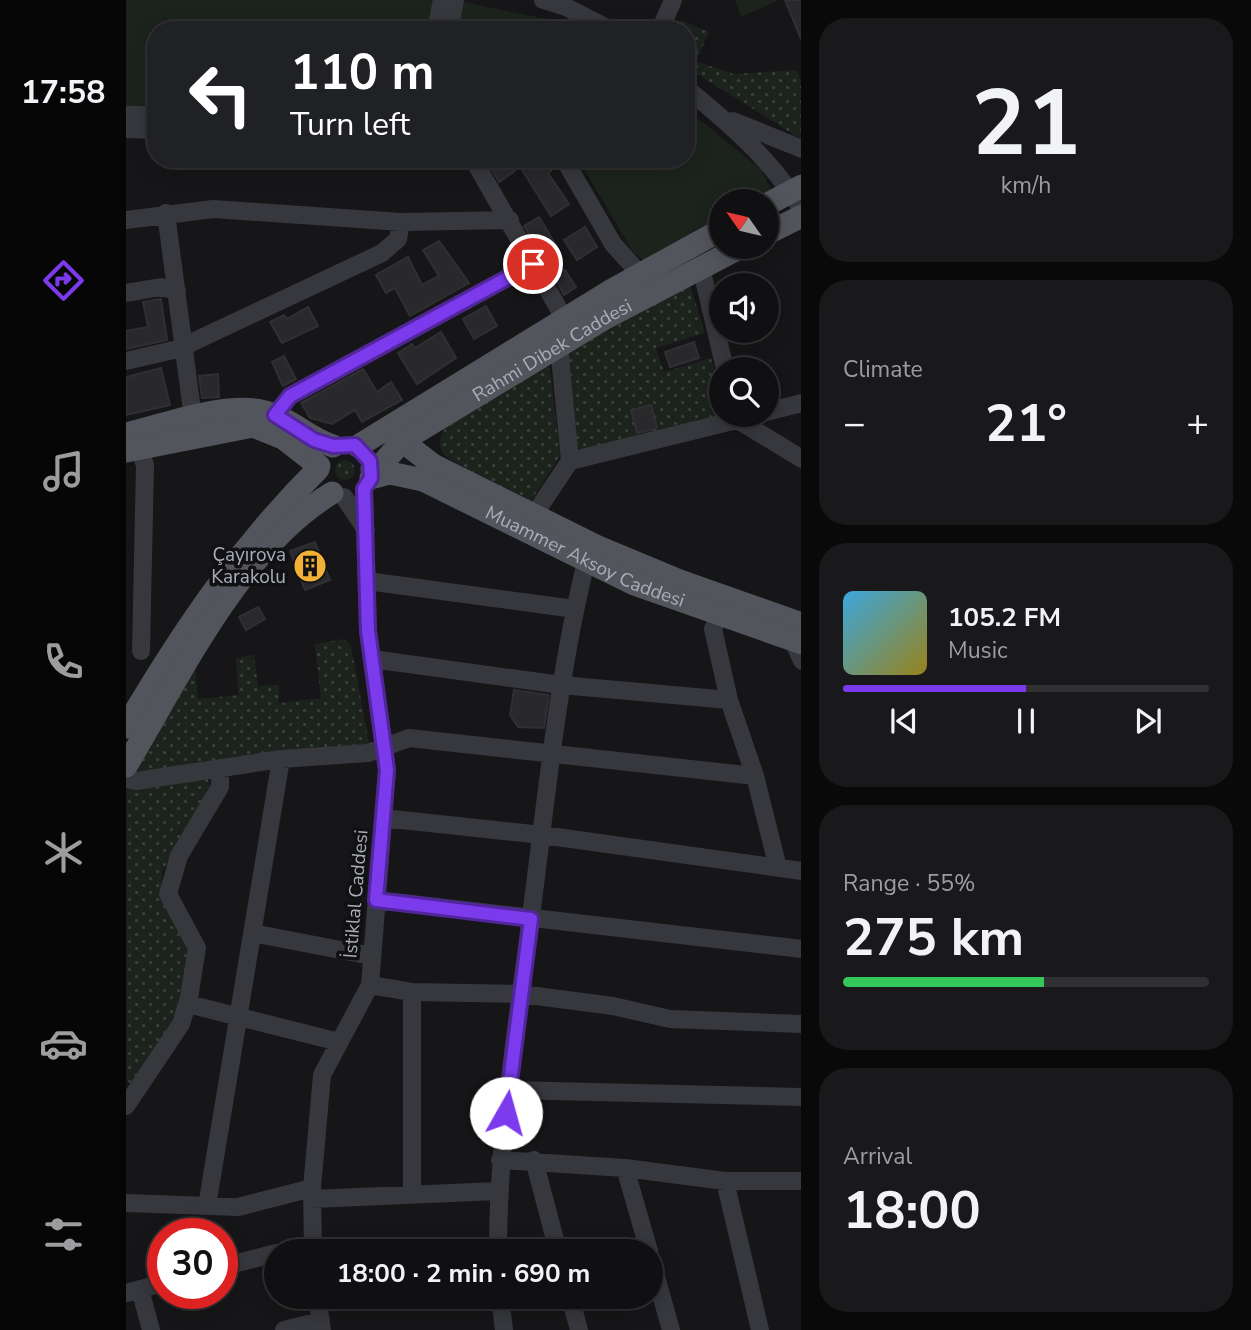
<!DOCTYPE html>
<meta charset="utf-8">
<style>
body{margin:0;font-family:"Nunito Sans",sans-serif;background:#19191b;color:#f1f3f6;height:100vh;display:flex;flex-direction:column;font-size:26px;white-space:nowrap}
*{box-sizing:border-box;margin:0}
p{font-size:23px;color:#9c9d9f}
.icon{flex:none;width:38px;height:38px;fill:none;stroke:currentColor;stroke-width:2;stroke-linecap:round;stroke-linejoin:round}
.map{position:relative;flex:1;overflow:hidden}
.side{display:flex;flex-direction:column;gap:18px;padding:18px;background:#09090a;width:450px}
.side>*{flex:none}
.hud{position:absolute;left:21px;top:21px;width:548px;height:147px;border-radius:28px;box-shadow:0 4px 18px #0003,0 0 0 2px #303032;background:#202124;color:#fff;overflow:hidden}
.needle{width:46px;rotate:304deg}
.tools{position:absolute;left:583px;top:189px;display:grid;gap:14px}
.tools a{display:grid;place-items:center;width:70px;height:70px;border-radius:50%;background:#101012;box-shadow:0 4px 18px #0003,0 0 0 2px #303032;font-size:35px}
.speed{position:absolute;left:21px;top:1218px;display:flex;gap:14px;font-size:35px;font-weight:700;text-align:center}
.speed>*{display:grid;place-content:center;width:91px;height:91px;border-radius:50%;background:#101012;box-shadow:0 4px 18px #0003,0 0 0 2px #303032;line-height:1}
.speed .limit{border:10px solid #d22;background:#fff;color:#111}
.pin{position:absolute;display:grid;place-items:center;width:60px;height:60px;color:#fff;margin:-30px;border:4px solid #fff;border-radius:50%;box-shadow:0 2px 7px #0007}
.me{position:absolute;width:77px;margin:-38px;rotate:7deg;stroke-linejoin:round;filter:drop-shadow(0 0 5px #0008)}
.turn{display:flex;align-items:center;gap:24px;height:147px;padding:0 28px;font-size:32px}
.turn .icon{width:91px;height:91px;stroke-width:2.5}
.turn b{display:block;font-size:49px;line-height:60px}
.big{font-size:52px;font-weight:700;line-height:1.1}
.side .widget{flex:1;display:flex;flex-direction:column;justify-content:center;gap:10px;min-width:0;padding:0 24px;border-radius:28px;background:#19191b}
.side .dial{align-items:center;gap:0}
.dial b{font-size:91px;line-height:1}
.song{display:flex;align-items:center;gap:21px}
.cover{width:84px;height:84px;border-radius:10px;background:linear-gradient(135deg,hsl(200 70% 55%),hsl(50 70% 35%))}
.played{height:7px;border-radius:4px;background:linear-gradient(90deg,#7c3aed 50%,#303032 50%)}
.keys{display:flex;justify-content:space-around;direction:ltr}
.heat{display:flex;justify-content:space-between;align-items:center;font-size:38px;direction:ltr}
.charge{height:10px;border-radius:5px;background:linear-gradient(90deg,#34c759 55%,#303032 0)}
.trip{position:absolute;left:138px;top:1239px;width:399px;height:70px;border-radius:35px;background:#101012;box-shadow:0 4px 18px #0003,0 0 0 2px #303032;font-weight:700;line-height:70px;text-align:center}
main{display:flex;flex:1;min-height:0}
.menu{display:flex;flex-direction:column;width:126px;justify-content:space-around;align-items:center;background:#060607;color:#9c9d9f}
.menu .icon{width:49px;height:49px}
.menu .on{color:#7c3aed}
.menu b{font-size:32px;color:#f1f3f6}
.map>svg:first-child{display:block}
.grass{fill:url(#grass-dots)}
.park{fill:#1c231d}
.building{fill:#29292c;stroke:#303034;stroke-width:2}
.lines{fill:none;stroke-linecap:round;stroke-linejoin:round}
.minor{stroke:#37383d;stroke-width:18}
.major{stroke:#53555c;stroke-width:23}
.route-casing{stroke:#51269a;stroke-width:18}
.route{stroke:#7c3aed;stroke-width:12}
.labels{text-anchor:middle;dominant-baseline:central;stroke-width:7;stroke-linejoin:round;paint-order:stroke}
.street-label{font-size:19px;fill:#a8adb8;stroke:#111113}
.poi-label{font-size:19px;fill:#a8adb8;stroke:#111113;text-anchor:end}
</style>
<main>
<nav class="menu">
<b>17:58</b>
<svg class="icon on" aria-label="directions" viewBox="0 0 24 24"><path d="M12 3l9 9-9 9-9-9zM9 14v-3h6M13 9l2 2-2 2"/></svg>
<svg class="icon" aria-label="music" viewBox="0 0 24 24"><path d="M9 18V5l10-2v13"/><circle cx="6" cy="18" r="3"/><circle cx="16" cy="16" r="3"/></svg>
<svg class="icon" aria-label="phone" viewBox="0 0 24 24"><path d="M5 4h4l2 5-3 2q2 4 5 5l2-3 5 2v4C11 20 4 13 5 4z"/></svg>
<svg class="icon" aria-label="climate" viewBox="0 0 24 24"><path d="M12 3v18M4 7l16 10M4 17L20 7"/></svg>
<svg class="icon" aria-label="car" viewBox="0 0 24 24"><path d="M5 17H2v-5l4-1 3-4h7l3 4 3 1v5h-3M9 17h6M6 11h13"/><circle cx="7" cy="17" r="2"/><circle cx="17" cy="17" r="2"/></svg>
<svg class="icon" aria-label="filters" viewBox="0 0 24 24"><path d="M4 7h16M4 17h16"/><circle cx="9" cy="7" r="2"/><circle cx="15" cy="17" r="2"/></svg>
</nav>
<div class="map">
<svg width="676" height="1330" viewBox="0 0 676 1330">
<defs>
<pattern id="grass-dots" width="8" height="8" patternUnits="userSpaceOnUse" patternTransform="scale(1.75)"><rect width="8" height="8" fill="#1c231d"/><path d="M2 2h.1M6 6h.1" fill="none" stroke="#3a403c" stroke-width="1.8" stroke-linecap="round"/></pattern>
</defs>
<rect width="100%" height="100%" fill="#161618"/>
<path class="grass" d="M555 20 583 32 570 61 607 74 670 70 675 81V139L560 67V30H546Z
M563 282 579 333 530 348 538 372 585 358 595 391V415L459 452 450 447 439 349Z
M418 364 424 369 434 456 405 501C390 493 323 463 317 453 310 442 316 432 323 423Z
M209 470a10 10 0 1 1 20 0a10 10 0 1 1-20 0Z
M218 639 225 646 243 742 236 748 12 771 10 765 69 667 72 699 112 695 110 658 128 655 132 686 153 685V703L195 698 189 644Z
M82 777 85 790 36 872 35 894 63 945 56 999 47 1025 6 1085 0 1080V788L38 785Z"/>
<path class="park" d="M0 0H327L430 21 451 30H30V121L0 120Z
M609 0H653L615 17Z
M560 108 635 170 646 191 627 201H595V218L517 260 507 252 452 159H560Z"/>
<path class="building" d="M659 0H676V39H675Z
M374 159H381L389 171 373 182 364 166Z
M409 159H418L425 171 422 173 443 204 425 216 395 168Z
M413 217 431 247 416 256 398 226Z
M459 227 471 247 451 260 438 240Z
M313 241 343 283 284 316 269 288 260 293 250 275 282 257 296 285 313 276 297 250Z
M439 270 450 287 438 295 428 277Z
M35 299 41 340 0 349V331L22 327 17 302Z
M360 306 371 326 348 339 337 319Z
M182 307 192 326 156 343 144 322 158 315 161 319Z
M315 332 330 358 291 384 272 353 286 344 289 348Z
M568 342 573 358 544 367 539 352Z
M158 356 170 379 157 386 146 362Z
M35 368 44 405 0 415V377Z
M237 369 251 392 265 382 276 400 236 422 229 410 206 424 184 418 175 403Z
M92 374 93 397 76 398 73 376Z
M525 405 531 428 511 433 505 410Z
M189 542 204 580 179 590 164 551Z
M132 607 139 619 120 630 113 617Z
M388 690 423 695 418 728 392 727 384 715Z"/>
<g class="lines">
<path class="minor" d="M417 0 440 7 485 30
M310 30 316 0
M323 30 329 0
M534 30 547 0
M560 88C604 124 646 160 676 210
M0 115H30
M607 121 676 149
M0 129 30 130
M347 159 438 318
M438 159 487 244 514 274
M40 213 67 418
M0 220 87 209 275 222 384 220
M575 267 599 369
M0 293 35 287 51 291
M0 361 52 349 256 253 272 239 275 222
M640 412 676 403
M149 415 164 396 407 264
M611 415 612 420 676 459
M13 448 19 465 15 651
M444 461 631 415
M218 497 240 530
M408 515 444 461 433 346
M241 581 449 609
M593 616 587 629 603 700 629 776 652 868
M667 640 676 661
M246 659 435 685 603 700
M0 778 10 781 155 759 242 753 283 738 629 776
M257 818 416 835 676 871
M250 900 676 949
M126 933 246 956
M244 985 286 992 395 994 487 1006 544 1019 676 1024
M286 992V1194
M62 1004 213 1042
M383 1090 676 1097
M0 1106 55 1024 63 998 71 948 42 894 53 856 94 787V768
M374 1160 499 1168 599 1181H676
M408 1160 432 1251
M499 1168 523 1251
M599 1181 634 1330
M186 1199 372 1191
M0 1203 112 1207 186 1188
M81 1206 155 759
M158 1251 186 1244
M187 1251 186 1188 196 1075 244 985 261 770 242 631 238 489
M372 1251C372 1136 392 1022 406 908 421 793 432 676 460 562
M525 1259 545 1330
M96 1267 150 1253
M14 1289 25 1330
M0 1293 37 1283
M191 1297 196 1330
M374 1297 378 1330
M444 1297 453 1330
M158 1330 194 1321"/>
<g class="major">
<path d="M640 205 676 186"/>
<path d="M640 234 676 216"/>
<path d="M262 430 307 465 470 546 554 581 676 624"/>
<path d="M0 434C39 425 100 401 139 412 164 418 182 438 207 446"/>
<path d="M232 446 486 290 595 230"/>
<path d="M0 451 127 426 157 438 193 466"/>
<path id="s1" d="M246 469 257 463 276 441 481 317 615 247"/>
<path id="s2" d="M245 478 264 473 297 480 508 584 676 643"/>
<path d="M0 727C58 629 112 549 192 469"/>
<path d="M0 766C54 676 114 548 206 493"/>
</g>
</g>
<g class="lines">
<defs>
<path id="route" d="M380 1113 405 919 250 900 261 770 242 631 238 489 245 478 244 461 229 445 207 446 188 440 149 415 164 396 407 264"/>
</defs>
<use href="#route" class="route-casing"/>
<use href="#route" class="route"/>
</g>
<defs>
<symbol id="building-disc" viewBox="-11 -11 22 22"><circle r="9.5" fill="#f2b134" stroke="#111113"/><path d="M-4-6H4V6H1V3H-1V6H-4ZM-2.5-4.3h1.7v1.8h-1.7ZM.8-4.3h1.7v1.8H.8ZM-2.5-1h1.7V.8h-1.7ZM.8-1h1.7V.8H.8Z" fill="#111"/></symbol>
</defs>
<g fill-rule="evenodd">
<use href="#building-disc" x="165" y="547" width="38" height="38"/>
</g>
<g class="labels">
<g class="street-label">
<text stroke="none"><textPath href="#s1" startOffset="217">Rahmi Dibek Caddesi</textPath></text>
<text stroke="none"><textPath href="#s2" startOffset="233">Muammer Aksoy Caddesi</textPath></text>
<text transform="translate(230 894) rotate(-85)">İstiklal Caddesi</text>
</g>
<g class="poi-label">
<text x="160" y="555">Çayırova<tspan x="160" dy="22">Karakolu</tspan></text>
</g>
</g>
</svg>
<div class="tools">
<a><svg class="needle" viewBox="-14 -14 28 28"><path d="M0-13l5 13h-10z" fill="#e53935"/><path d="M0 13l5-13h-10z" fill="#9c9d9f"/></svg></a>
<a><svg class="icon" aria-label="sound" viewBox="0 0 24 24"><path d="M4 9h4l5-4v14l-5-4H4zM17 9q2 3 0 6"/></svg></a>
<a><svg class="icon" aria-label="search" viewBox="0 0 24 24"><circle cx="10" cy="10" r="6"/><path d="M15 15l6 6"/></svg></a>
</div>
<div class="speed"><div class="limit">30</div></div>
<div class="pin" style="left:407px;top:264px;background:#d93025"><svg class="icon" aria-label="arrive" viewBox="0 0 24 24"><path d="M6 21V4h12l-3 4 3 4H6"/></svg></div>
<svg class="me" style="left:380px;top:1113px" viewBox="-20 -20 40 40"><circle r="19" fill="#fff"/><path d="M0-13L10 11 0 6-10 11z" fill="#7c3aed"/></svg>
<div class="trip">18:00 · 2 min · 690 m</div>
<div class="hud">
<div class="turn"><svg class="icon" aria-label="left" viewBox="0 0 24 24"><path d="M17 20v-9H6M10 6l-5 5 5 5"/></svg><div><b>110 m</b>Turn left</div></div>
</div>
</div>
<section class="side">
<div class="widget dial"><b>21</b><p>km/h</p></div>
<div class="widget"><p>Climate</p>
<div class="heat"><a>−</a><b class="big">21°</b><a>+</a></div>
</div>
<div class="widget">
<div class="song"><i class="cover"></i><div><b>105.2 FM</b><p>Music</p></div></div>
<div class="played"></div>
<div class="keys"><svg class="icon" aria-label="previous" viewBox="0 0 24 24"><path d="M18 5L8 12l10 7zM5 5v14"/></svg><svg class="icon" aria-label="pause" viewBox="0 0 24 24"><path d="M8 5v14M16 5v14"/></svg><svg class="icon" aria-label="next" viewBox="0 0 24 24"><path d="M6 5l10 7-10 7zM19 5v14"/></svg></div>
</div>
<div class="widget"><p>Range · 55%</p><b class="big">275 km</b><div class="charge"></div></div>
<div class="widget"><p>Arrival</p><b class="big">18:00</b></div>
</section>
</main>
